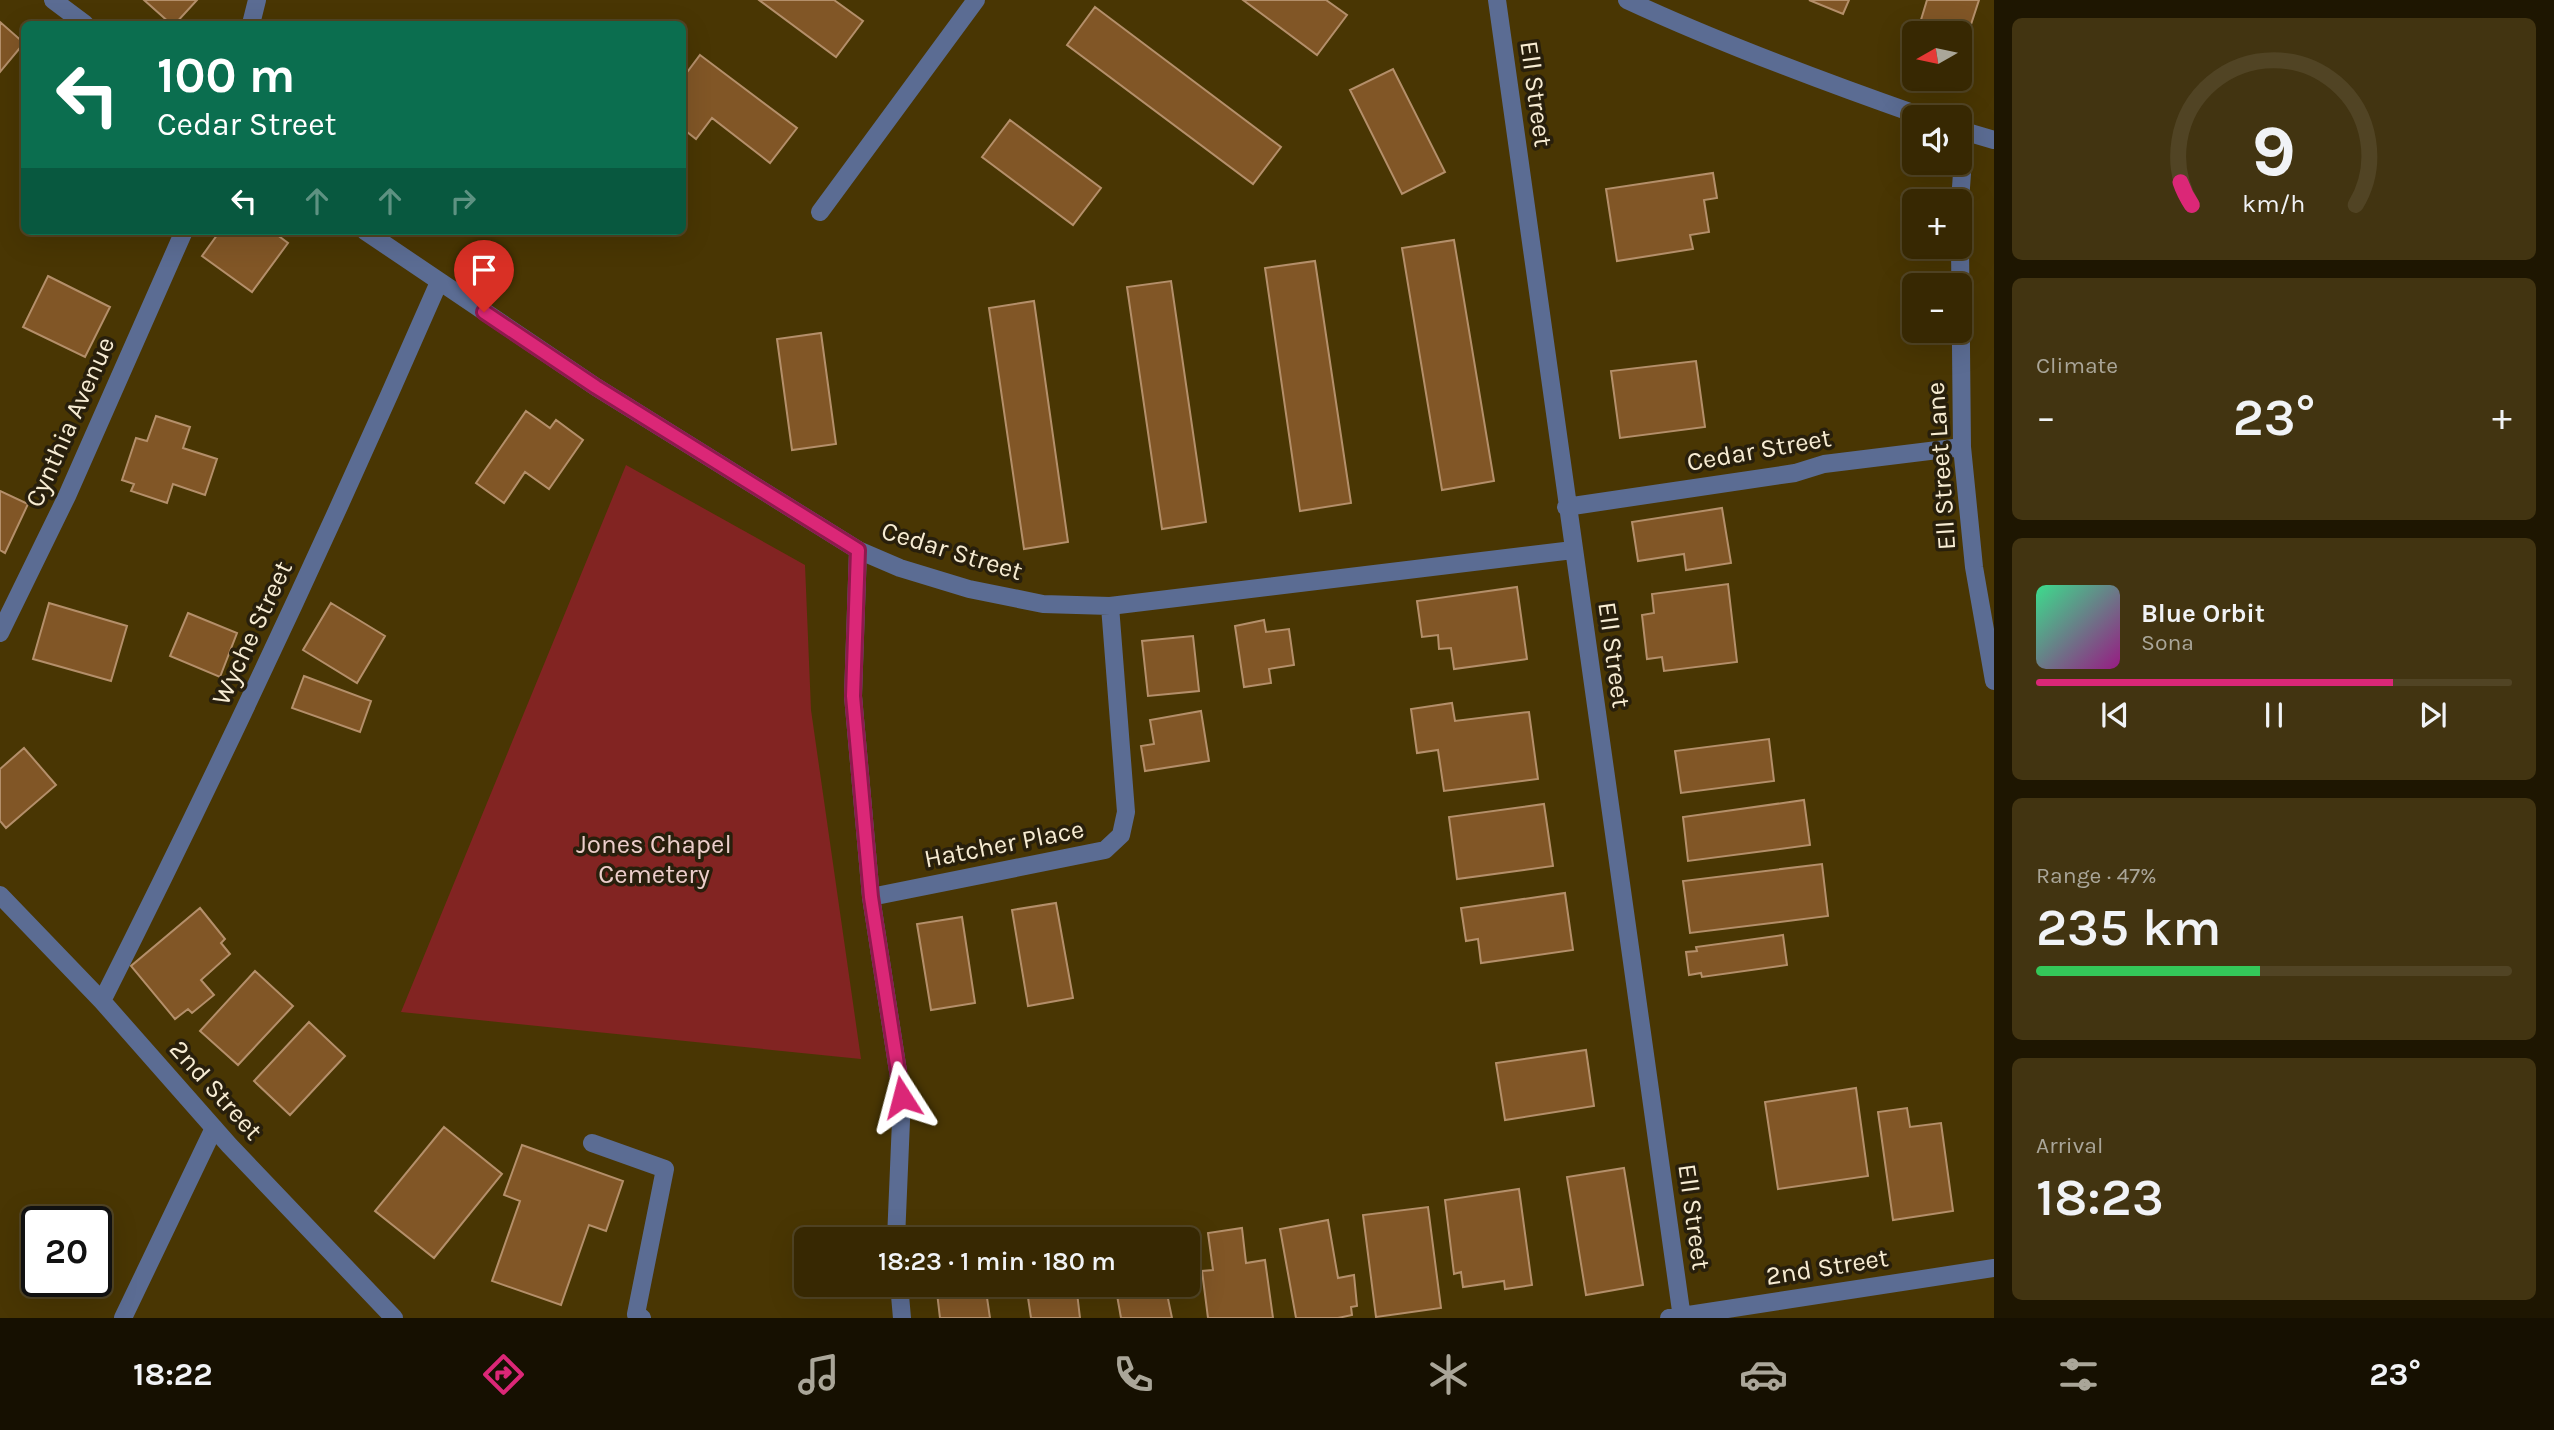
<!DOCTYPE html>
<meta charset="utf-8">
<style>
body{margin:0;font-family:Karla,sans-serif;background:#423411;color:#f1f3f6;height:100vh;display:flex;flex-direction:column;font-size:26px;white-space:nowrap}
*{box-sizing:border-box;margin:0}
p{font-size:23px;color:#aaa699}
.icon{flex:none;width:38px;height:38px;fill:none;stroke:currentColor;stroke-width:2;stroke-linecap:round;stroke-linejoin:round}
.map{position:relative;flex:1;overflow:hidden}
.panel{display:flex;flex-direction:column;gap:18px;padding:18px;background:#1e1601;width:560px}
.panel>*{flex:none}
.guide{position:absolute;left:21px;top:21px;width:665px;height:214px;border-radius:10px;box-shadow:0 7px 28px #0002,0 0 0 2px #514424;background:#0b6e4f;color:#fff;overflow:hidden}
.needle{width:46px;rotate:261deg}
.buttons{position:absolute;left:1902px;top:21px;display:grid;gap:14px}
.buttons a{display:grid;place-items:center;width:70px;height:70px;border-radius:10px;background:#372802;box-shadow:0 7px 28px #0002,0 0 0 2px #514424;font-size:35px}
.speed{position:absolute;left:21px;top:1206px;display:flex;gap:14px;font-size:35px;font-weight:700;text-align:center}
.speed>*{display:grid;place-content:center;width:91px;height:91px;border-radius:50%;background:#372802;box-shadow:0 7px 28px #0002,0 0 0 2px #514424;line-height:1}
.speed .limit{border:4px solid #111;border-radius:10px;background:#fff;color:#111}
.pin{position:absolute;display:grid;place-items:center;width:60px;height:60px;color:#fff;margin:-72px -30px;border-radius:50% 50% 50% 0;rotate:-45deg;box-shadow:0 0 7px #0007}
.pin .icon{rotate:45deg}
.me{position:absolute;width:77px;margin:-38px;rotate:351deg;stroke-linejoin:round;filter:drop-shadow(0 0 5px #0008)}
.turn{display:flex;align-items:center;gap:24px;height:147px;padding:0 21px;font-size:32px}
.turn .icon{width:91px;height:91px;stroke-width:2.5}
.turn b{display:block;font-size:49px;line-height:60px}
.lanes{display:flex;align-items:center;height:66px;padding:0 21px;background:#0003;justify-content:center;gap:35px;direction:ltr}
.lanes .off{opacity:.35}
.big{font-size:52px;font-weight:600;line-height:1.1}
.panel .widget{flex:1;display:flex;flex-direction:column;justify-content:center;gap:10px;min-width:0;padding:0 24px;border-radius:10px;background:#423411}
.panel .dial{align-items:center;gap:0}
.dial svg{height:182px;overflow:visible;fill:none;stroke:#514424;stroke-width:7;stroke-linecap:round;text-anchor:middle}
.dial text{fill:#f1f3f6;stroke:none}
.song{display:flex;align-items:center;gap:21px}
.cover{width:84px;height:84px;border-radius:10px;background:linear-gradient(135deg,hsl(150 70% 55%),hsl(310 70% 35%))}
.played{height:7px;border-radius:4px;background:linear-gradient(90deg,#db2777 75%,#514424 75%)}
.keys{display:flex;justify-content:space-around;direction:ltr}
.heat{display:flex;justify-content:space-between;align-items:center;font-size:38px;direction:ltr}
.charge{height:10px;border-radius:5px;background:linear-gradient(90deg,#34c759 47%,#514424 0)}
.trip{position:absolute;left:794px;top:1227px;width:406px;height:70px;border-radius:10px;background:#372802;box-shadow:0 7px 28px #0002,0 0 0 2px #514424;font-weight:600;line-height:70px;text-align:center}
.tabs{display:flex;height:112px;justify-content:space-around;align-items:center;background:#161001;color:#aaa699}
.tabs .icon{width:49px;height:49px}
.tabs .on{color:#db2777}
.tabs b{font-size:32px;color:#f1f3f6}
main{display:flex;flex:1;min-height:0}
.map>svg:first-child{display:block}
.green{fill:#822422}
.building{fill:#815626;stroke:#b48f6a;stroke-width:2}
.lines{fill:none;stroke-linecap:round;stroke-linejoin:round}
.service{stroke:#5b6c93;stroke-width:18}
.minor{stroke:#5b6c93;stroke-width:18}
.tertiary{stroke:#5b6c93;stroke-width:18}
.route-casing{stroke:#8e194d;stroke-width:18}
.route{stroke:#db2777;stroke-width:12}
.labels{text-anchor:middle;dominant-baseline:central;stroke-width:7;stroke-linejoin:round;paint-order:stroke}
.street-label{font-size:26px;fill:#f7ecd3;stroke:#281f0c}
.park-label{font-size:26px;fill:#eccecb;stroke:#281f0c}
</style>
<main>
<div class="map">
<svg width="1994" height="1318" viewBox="0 0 1994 1318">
<rect width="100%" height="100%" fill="#493603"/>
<path class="green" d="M626 465 805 565 811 710 861 1059 401 1012Z"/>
<path class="building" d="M144 0H197L175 24H171Z
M759 0H834L863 21 836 57Z
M1243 0H1326L1347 15 1317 55Z
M1809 0H1849L1843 14Z
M1927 0H1979L1960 58V33H1917Z
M1095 7 1281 147 1253 184 1067 45Z
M0 22 24 43 0 72Z
M700 55 797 128 770 163 712 118 696 139 682 128V79Z
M1393 69 1445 172 1402 194 1350 90Z
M1010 120 1101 188 1073 225 982 157Z
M1713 173 1717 198 1704 200 1709 232 1690 235 1693 249 1617 261 1606 189Z
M220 231H272L288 243 252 292 202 256Z
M1454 240 1494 481 1442 490 1402 248Z
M1315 261 1351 503 1300 511 1265 268Z
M48 276 110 307 85 357 23 327Z
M1171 281 1206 522 1162 529 1127 287Z
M1034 301 1068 542 1024 549 989 308Z
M821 333 836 444 792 450 777 339Z
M1696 361 1705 427 1620 438 1611 371Z
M526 411 550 428 556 420 583 440 549 489 525 472 504 503 476 483Z
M156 416 190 427 183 448 217 459 205 495 173 484 167 503 131 491 134 484 122 480 136 438 147 441Z
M0 491 28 504 5 553 0 550Z
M1722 508 1731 563 1686 570 1684 554 1638 561 1632 522Z
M1728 584 1737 662 1664 671 1662 657 1647 659 1642 615 1654 613 1652 594Z
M1517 587 1527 659 1454 669 1451 648 1439 649 1438 635 1422 637 1417 601Z
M49 603 127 626 111 681 33 659Z
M331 603 385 636 357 683 303 650Z
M188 613 237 633 220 677 170 656Z
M1264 620 1266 632 1289 629 1294 665 1269 669 1271 683 1244 687 1235 626Z
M1193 636 1199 691 1148 696 1142 641Z
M304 676 371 701 360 732 292 708Z
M1452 703 1455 721 1529 712 1538 779 1444 791 1438 750 1417 753 1411 709Z
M1201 711 1209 761 1145 771 1141 746 1154 744 1150 720Z
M1769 739 1774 781 1681 793 1675 751Z
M24 748 56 785 6 828 0 821V769Z
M1804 800 1810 845 1688 861 1683 817Z
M1544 804 1553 866 1457 879 1449 817Z
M1822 864 1828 916 1690 933 1683 881Z
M1565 893 1573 950 1481 963 1478 939 1466 941 1461 908Z
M1056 903 1073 998 1028 1006 1012 910Z
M200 908 225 939 221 943 230 954 201 980 214 995 192 1013 188 1009 175 1019 131 966Z
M962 917 975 1003 931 1010 917 924Z
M1783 935 1787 965 1702 977 1701 973 1689 975 1686 952 1697 951 1696 947Z
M255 971 293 1006 238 1065 200 1031Z
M309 1022 345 1056 290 1115 254 1081Z
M1586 1050 1594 1106 1505 1120 1496 1063Z
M1856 1088 1868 1176 1778 1189 1765 1102Z
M1907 1108 1910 1127 1941 1123 1953 1211 1893 1220 1878 1112Z
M444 1127 502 1174 434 1258 375 1211Z
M522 1145 623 1181 606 1231 589 1225 561 1305 492 1281 520 1201 504 1195Z
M1624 1168 1643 1285 1586 1295 1567 1177Z
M1519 1189 1532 1285 1505 1289 1504 1281 1463 1287 1461 1272 1454 1274 1445 1200Z
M1428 1207 1441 1308 1376 1317 1363 1215Z
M1328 1220 1338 1278 1354 1275 1357 1306 1351 1307 1352 1315 1338 1318H1296L1280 1229Z
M1242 1228 1246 1263 1265 1260 1273 1318H1208L1202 1271 1213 1270 1208 1233Z
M936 1284H985L990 1318H940Z
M1026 1284H1076L1080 1318H1031Z
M1115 1284H1165L1172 1318H1121Z"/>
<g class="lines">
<path class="service" d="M820 212 976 0
M858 550 853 696 871 897 902 1097 896 1239
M592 1143 665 1169 636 1314 642 1318
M899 1284 902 1318
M123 1318 214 1128"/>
<path class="minor" d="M53 0 85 24
M1497 0 1682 1318
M251 24 257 0
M1960 201 1965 132
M365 231 596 387 858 550 900 568 969 589 1043 604 1110 606 1573 550
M1960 247 1962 447 1974 567 1994 681
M1566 507 1795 473 1824 464 1962 447
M0 633 67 496 184 231
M0 895 102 1001 229 1145 394 1318
M871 897 1105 850 1121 835 1126 812 1110 606
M102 1001C221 765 333 525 439 282
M1669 1318 1994 1268"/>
<path class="tertiary" d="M1627 0C1724 45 1824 82 1924 117
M1960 130 1994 140"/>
</g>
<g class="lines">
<defs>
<path id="route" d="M484 312 596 387 858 550 853 696 871 897 902 1097"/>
</defs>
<use href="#route" class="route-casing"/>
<use href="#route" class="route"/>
</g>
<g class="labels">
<g class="street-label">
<text transform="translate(1536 94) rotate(82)">Ell Street</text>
<text transform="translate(70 422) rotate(-66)">Cynthia Avenue</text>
<text transform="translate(1759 450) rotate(-10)">Cedar Street</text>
<text transform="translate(1941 466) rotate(-94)">Ell Street Lane</text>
<text transform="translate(952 551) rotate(17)">Cedar Street</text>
<text transform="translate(252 633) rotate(-65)">Wyche Street</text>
<text transform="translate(1614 655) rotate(82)">Ell Street</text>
<text transform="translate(1004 844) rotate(-11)">Hatcher Place</text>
<text transform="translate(216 1090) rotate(48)">2nd Street</text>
<text transform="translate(1694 1217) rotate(82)">Ell Street</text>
<text transform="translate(1827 1267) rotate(-9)">2nd Street</text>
</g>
<g class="park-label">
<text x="654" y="844">Jones Chapel<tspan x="654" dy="30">Cemetery</tspan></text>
</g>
</g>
</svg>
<div class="buttons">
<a><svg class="needle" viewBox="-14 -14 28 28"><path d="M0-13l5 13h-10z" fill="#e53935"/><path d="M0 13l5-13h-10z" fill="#aaa699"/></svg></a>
<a><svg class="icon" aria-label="sound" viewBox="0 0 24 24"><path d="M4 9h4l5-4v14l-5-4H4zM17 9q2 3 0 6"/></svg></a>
<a>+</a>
<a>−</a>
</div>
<div class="speed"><div class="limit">20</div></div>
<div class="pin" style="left:484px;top:312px;background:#d93025"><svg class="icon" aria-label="arrive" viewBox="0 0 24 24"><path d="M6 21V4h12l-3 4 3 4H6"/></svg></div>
<svg class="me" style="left:902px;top:1097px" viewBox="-20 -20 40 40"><path d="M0-17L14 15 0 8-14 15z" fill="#db2777" stroke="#fff" stroke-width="4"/></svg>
<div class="trip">18:23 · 1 min · 180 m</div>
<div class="guide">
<div class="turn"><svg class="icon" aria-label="left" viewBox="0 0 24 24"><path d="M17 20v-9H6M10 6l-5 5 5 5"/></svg><div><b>100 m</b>Cedar Street</div></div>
<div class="lanes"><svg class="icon" aria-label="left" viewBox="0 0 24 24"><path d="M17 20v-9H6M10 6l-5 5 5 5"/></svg><svg class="icon off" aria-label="ahead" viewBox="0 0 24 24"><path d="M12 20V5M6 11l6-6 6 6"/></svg><svg class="icon off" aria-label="ahead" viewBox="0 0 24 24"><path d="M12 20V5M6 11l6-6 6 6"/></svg><svg class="icon off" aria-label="right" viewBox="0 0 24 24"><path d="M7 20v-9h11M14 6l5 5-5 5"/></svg></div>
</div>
</div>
<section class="panel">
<div class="widget dial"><svg viewBox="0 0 100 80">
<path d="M14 69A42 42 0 1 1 86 69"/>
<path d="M14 69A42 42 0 0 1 9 59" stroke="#db2777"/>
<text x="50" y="56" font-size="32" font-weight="700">9</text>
<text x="50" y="72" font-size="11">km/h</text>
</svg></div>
<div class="widget"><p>Climate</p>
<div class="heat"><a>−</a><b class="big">23°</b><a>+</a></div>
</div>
<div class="widget">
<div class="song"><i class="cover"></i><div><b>Blue Orbit</b><p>Sona</p></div></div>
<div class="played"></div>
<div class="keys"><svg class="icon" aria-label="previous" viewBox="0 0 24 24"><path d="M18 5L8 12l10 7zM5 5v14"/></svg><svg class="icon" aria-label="pause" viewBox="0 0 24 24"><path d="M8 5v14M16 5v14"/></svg><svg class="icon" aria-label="next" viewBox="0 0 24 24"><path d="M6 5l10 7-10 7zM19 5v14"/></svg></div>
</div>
<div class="widget"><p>Range · 47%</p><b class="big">235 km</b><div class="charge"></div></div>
<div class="widget"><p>Arrival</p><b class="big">18:23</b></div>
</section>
</main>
<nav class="tabs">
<b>18:22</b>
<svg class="icon on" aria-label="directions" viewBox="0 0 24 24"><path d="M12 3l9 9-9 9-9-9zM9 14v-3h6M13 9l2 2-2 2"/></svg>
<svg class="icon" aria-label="music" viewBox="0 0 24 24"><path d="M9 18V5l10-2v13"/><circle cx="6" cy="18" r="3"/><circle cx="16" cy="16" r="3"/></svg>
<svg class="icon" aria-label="phone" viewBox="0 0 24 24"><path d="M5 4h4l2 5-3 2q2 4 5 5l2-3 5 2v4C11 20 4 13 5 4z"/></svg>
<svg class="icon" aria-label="climate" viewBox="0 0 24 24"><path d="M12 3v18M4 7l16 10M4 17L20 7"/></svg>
<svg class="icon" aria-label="car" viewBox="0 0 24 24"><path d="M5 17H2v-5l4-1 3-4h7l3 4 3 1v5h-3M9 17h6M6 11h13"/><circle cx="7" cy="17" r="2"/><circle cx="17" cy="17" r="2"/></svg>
<svg class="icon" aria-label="filters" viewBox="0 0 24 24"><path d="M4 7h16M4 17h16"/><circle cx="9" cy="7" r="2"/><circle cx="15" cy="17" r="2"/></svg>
<b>23°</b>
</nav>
